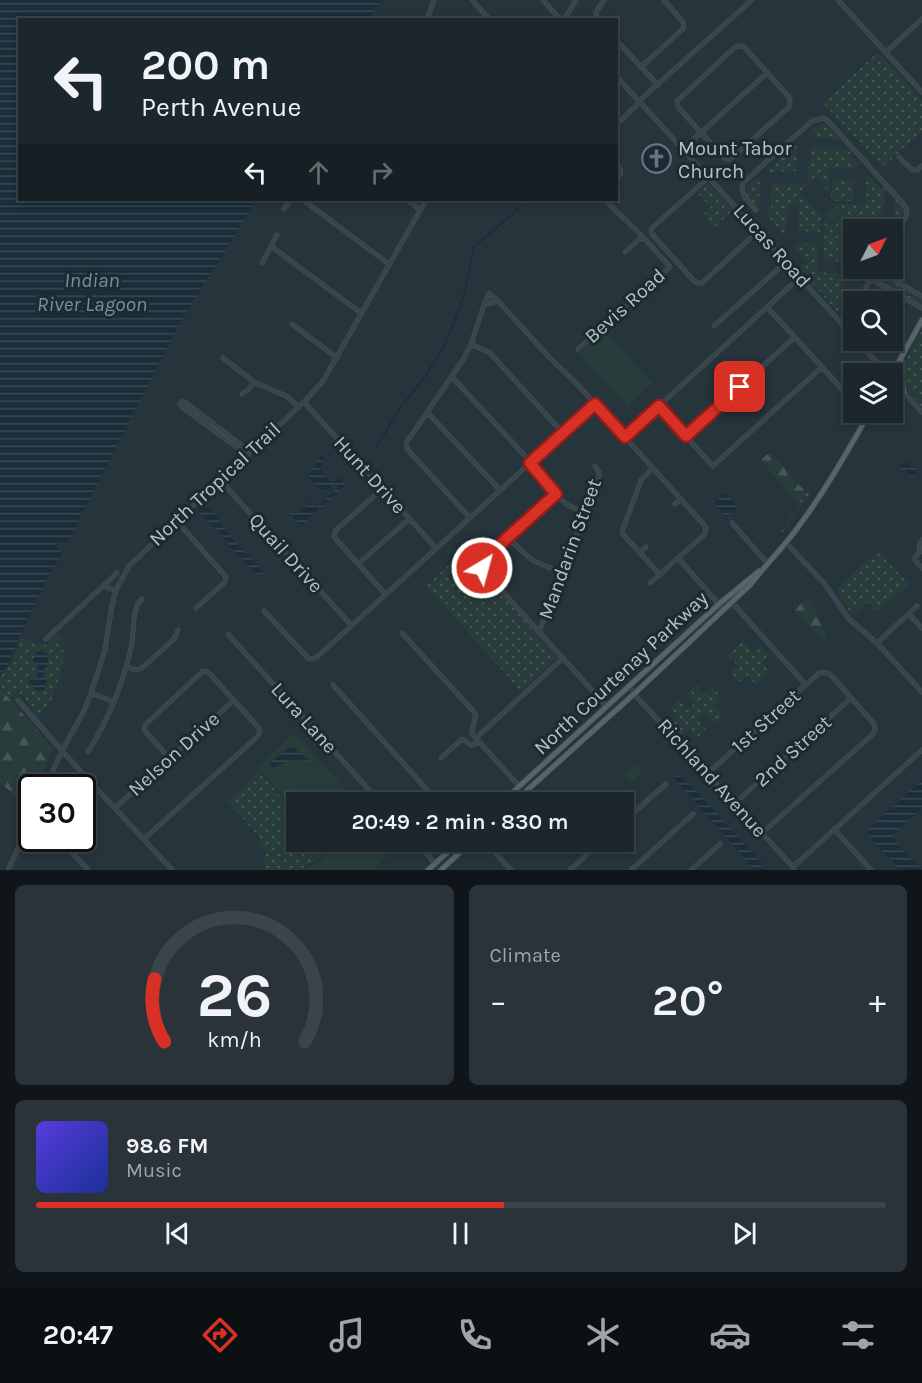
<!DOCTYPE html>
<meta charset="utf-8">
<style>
body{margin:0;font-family:Karla,sans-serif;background:#293339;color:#f1f3f6;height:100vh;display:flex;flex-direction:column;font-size:22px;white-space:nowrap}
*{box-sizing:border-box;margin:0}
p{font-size:20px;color:#a0a5aa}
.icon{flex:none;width:33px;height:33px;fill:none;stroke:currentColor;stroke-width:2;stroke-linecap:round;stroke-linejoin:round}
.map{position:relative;height:870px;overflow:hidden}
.details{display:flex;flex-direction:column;gap:15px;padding:15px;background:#0f1519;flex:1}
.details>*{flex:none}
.top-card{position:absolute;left:18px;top:18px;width:600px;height:183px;border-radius:0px;box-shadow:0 3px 9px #0003,0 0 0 2px #3a4449;background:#1c272d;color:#f1f3f6;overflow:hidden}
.needle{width:39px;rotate:48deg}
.fabs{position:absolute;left:843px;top:219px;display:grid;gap:12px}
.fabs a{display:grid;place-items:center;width:60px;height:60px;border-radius:0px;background:#1c272d;box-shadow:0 3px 9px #0003,0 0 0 2px #3a4449;font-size:30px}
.speed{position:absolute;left:18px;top:774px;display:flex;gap:12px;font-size:30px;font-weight:700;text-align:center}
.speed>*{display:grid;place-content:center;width:78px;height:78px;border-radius:50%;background:#1c272d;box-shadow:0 3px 9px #0003,0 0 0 2px #3a4449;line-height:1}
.speed .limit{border:3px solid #111;border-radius:9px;background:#fff;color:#111}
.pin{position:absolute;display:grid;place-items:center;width:51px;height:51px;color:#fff;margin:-26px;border-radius:12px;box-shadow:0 3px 9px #0006}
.me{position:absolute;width:66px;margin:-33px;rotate:37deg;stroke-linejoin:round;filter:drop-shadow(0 0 4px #0008)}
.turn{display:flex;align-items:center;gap:21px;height:126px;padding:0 24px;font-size:27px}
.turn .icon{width:78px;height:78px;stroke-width:2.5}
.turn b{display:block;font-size:42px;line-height:51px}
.lanes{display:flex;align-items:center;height:57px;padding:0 24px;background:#0003;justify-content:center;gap:30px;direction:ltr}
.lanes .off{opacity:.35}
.big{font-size:45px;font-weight:600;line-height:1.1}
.details .tile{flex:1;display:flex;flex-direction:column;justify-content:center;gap:9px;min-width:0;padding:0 21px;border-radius:9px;background:#293339}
.details .dial{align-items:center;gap:0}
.dial svg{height:156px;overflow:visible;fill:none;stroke:#3a4449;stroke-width:7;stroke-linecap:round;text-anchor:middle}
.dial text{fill:#f1f3f6;stroke:none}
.song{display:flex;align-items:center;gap:18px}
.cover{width:72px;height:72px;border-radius:9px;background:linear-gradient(135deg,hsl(250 70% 55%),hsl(230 70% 35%))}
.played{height:6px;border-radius:3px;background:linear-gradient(90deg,#d93025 55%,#3a4449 55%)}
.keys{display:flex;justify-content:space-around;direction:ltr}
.heat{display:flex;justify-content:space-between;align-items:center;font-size:33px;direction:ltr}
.details .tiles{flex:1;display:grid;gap:15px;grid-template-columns:1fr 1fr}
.tile:last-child{grid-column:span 2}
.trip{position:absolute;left:286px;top:792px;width:348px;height:60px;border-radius:0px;background:#1c272d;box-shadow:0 3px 9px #0003,0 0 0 2px #3a4449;font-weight:600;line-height:60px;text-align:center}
.menu{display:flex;height:96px;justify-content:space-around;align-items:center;background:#0b1012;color:#a0a5aa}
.menu .icon{width:42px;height:42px}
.menu .selected{color:#d93025}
.menu b{font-size:27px;color:#f1f3f6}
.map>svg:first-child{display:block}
.grass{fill:url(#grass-dots)}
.forest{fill:url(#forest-firs)}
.park{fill:#283d3a}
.water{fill:url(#water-rules)}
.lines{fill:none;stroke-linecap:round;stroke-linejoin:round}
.stream{stroke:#1a2d39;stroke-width:1.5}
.minor-casing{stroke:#455158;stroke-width:5}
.major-casing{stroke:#455158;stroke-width:6}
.minor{stroke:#39454c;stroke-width:4}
.major{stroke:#57646c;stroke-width:4.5}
.route-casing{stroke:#8d1f18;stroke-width:15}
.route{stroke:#d93025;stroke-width:10}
.labels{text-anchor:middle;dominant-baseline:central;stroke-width:6;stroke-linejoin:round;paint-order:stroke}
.poi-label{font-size:20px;fill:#b5c0c7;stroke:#1e2a31;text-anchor:start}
.street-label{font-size:20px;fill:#b5c0c7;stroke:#1e2a31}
.water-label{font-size:21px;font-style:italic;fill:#7191a3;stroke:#1e2a31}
</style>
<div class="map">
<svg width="922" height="870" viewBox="0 0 922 870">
<defs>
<pattern id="grass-dots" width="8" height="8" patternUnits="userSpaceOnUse" patternTransform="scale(1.5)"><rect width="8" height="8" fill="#283d3a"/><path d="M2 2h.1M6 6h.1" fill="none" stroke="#455755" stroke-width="1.8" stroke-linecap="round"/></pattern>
<pattern id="forest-firs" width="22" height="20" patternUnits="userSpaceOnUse" patternTransform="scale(1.5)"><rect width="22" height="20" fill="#283d3a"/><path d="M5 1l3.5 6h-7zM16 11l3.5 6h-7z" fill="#455755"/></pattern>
<pattern id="water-rules" width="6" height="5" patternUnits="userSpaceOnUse" patternTransform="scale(1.5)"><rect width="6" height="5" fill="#1a2d39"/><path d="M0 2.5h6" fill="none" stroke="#394a54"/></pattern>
</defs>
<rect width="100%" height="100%" fill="#26343c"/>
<path class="grass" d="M878 52 922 100V131L883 167 823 103Z
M821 123 825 124 841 140 810 137 809 133Z
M795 145 798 148 796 171 770 172 768 170Z
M810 148 848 149 851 152 849 154 860 165 856 168H829V193L816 178 809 184 808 182Z
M870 177 881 189 884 187 885 188 882 227 856 226V229L854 230 853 256H844L843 262 823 260 825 219 831 225 845 211 839 204 865 205 866 179Z
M756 179 760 183 759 205 756 207 746 195 745 189Z
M833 179 854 180V201H835L831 196Z
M708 183 733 210 714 228 703 215 711 207 697 193Z
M772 184H805L807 186 799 192 821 215 820 232 798 231 799 206 788 205 786 232 783 235 767 215V209H771Z
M895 198 905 211 895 229Z
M797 243 818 244V272L842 274 839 313 800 270 808 262 794 246Z
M878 274 922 299V304H919L875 279V275Z
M922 330V407L902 383V367Z
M805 491 810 493 809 496 782 533V531L791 518 789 516 796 511 799 506 795 500Z
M878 551 909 584 877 613 868 602 852 616 836 589Z
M463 552 558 657 521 691 426 586Z
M56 635 62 637 64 657 61 671 52 699 38 717 22 694 10 697 0 685V677C10 665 18 653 19 638L46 645Z
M743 641 753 652 760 645 769 655 762 662 770 672 756 685 747 675 739 683 730 673 738 666 728 655Z
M696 685 705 694 712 687 722 698 714 706 722 716 714 723 705 714 698 721 706 730 697 738 689 729 681 736 671 725 679 717 670 708 679 700 688 709 695 703 687 693Z
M259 771 297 816V829L292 833 297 838V842H300L317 860 309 863 300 870H267L264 857 267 853 258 845 260 838 227 801Z"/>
<path class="forest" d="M770 452 805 491 795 500 761 460Z
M807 596 827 635 823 640 794 612Z
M0 688 53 748 36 787 32 788 31 798 27 808 0 782Z"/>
<path class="park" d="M837 204 844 211 831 223 825 215Z
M604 330 653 383 628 406 579 354Z
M294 733 357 802H297V813L258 767Z
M634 764 642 772 631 782 623 774Z
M302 842H319L328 851 318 860Z
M321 842H392L397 847 372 870H302L317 864 329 852Z"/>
<path class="water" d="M0 0H381L369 19 20 20V200H257L181 321 68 541 63 544 56 541 55 543 56 546 62 552 35 603 7 666 0 675Z
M320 456 324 458 320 469 330 481H334L341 478 344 481 345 485C335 497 323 505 312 515 308 518 306 523 301 526L290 514 292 512 294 511 299 513 310 502 317 507 339 487 337 484H334L324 492C317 489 311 482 309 474Z
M907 462 911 467 916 468 917 472 913 477H910L907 472 900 468V464L903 463Z
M724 494 728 495 737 506C736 511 730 515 726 516L714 503Z
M203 507 212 511 236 543 263 570 264 574H257L252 571 246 562 230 547 225 539 199 512V509Z
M40 650 46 653 48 661 43 675 47 680 44 690C38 692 32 689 29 684L30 679 35 680 39 669C34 662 31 660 36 652Z
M291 746 316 765C297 758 291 758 274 768L271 766V762Z
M678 774 699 794 761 862 763 870H755L674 778Z
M922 780V808L893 835C898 848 912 859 922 870H900L872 840 868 832 870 827Z"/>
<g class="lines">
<path class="stream" d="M377 446 400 408 424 378 444 347 463 299 474 247 515 212 518 208 530 200"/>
<defs>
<path id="minor" d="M472 0 490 20
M543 0 558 17 563 20
M838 0 922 92
M427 20 434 0
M564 20 576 0
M597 20 596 12 604 0
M616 40 658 85
M740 46 744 47 789 97 790 102 789 107 732 158 728 160 724 158 678 107 677 101 735 47Z
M886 52 922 19
M641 67 684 28 683 22 664 0
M616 76 854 337
M639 101 752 0
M616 125 640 102
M683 149 767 73
M899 157 912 170H917L922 166
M616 164 621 170 620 175 616 178
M709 177 653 227 651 230 652 234 694 281 698 283H702L758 231
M303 200 389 264
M408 200 420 210
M284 209 291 200
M756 210C749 202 738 193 744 182L812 121 823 118 828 121 906 207 907 215 892 241
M272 247 361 313
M625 252 642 237
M262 263 277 235
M876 270 922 296
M871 279 922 308
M858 302 875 271
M484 305 489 293 498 301
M768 308 840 387 849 399 854 402
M292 324 337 358
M714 326 786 262
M843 326 854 310
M857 340 887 374
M471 344 490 353 563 433
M578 349 670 267 642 236 605 200
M223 358 254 382 286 396 299 407
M452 377 527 458C536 472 554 496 568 505 573 508 579 511 585 513
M892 380 922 412
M843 390 854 397
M242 394 249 389 254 382
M304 402 436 548
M659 407 713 466 822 367
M427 412 500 490
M686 436 795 337
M625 437 800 277
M247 455 182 407 180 403 182 401 185 402 250 452
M653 468 641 480 623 529 622 533 660 575
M220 480 351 625
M382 489 336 530 334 537 386 595
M556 494 485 559 481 566 483 570 607 707
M675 504 681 499
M470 518 408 450 406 443 463 360 471 344 484 305 498 301 550 358 578 385 706 527 705 534 650 583
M176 520 226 577 225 582 196 608
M732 523 767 563
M508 538 532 560 562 573
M922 540 919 545 920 552 915 557V560L922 568
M786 543 824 583 849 619 877 643 922 692
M639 553 646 547
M678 558 724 610
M358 564 409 519
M105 584 107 588 116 590
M727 597 806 685
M264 611 308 658 312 659 317 657 595 404
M909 614 922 628
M539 632 599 477V472L595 466
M402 633 474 712 476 715 472 730 473 735 519 786
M228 634 380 802
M46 639 117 573
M877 643 917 606
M127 667 136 670 142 668 174 639 178 630
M333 685 438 802
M630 686 634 694 793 867 794 870
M91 693 114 702
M18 700 62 751 172 870
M476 738 563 658
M88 752C109 718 124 682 132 643 134 630 132 607 142 599
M441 758 462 739 471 745 475 744 478 740
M708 773 819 673 822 672 830 674 874 724 875 729 873 734 762 833
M45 788 62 751 84 711 91 693 105 650 112 605 116 590 129 566 304 402 323 381 426 200
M735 803 851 698
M115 808 234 700
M624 821 666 784
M834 829 871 870
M59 838 88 870
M144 839 258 736 260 731 259 728 209 673 206 671 202 672 146 724 144 729 146 732 170 759
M415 842 435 863
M485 842 511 870
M793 867 922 750
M8 870 32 818
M570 870 601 842
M631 870 693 814
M691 870 720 844"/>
<path id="major" d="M901 360 900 375 904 393
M892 374 922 320
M502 802 719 604 759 571
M514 802 634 694 751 584C767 563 786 545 801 523 827 488 848 450 870 412
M428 870 459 842
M441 870 471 842"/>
</defs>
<use href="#minor" class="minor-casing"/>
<use href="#major" class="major-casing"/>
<use href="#minor" class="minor"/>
<use href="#major" class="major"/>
</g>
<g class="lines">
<defs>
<path id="route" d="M482 568 481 566 484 559 556 494 530 463 595 404 625 437 659 406 686 436 740 387"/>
</defs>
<use href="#route" class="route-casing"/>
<use href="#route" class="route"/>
</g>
<defs>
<symbol id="church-ring" viewBox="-11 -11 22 22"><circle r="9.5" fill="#1e2a31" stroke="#6b7280" stroke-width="1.5"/><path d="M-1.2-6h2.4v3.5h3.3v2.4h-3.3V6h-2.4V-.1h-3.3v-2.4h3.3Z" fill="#6b7280"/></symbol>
</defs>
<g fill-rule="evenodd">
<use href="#church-ring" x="640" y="142" width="33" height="33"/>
</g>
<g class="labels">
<g class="poi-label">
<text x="678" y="148">Mount Tabor<tspan x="678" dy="23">Church</tspan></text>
</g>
<g class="street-label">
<text transform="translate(772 246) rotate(48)">Lucas Road</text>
<text transform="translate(625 306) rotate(-42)">Bevis Road</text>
<text transform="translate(370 475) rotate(48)">Hunt Drive</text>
<text transform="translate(215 484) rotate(-43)">North Tropical Trail</text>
<text transform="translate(570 549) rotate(-70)">Mandarin Street</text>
<text transform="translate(286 553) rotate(48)">Quail Drive</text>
<text transform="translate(621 673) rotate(-43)">North Courtenay Parkway</text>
<text transform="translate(304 718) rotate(48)">Lura Lane</text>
<text transform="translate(766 721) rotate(-42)">1st Street</text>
<text transform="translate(793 751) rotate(-42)">2nd Street</text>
<text transform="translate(174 754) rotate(-42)">Nelson Drive</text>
<text transform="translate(712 778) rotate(48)">Richland Avenue</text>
</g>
<g class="water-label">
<text x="92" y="280">Indian<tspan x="92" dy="24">River Lagoon</tspan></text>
</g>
</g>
</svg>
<div class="fabs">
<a><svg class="needle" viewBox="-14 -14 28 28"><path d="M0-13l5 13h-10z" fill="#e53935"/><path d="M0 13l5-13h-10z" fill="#a0a5aa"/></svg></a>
<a><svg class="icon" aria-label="search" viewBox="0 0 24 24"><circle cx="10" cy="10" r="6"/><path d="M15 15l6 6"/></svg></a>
<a><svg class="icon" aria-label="layers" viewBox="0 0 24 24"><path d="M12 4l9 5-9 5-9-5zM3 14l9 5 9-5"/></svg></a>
</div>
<div class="speed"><div class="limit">30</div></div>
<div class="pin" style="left:740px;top:387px;background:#d93025"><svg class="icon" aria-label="arrive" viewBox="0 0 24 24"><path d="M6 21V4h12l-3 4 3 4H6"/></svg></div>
<svg class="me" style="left:482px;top:568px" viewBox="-20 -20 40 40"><circle r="17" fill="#d93025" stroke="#fff" stroke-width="3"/><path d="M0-11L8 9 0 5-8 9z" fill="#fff"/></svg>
<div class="trip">20:49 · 2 min · 830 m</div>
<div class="top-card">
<div class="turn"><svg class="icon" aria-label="left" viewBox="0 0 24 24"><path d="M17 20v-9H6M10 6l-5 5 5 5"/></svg><div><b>200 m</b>Perth Avenue</div></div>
<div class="lanes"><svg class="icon" aria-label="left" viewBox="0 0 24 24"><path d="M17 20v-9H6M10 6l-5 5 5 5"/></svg><svg class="icon off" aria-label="ahead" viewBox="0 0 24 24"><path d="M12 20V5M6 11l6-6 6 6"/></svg><svg class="icon off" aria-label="right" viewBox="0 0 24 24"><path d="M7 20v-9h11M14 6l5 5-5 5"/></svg></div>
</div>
</div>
<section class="details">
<div class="tiles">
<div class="tile dial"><svg viewBox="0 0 100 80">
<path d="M14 69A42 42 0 1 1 86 69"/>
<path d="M14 69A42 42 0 0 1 9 37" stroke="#d93025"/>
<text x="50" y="56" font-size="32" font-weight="700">26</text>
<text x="50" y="72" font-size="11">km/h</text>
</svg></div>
<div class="tile"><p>Climate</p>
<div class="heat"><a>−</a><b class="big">20°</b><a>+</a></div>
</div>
<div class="tile">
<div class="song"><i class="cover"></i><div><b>98.6 FM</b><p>Music</p></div></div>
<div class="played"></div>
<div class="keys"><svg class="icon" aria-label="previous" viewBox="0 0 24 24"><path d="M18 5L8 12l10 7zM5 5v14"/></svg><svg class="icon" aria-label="pause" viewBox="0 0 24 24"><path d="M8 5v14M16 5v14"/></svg><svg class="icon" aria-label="next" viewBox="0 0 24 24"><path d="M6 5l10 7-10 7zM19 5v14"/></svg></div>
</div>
</div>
</section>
<nav class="menu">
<b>20:47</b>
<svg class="icon selected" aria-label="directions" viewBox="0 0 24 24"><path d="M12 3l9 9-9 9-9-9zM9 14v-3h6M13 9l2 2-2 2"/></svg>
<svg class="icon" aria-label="music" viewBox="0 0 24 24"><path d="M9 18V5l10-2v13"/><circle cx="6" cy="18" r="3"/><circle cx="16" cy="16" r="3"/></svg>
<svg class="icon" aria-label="phone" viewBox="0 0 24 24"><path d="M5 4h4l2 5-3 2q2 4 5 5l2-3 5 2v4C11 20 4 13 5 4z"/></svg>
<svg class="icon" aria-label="climate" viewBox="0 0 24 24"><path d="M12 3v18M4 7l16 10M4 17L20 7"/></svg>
<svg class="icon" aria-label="car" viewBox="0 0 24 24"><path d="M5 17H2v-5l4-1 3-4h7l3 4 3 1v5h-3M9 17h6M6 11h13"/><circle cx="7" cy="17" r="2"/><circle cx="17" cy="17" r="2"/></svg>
<svg class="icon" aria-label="filters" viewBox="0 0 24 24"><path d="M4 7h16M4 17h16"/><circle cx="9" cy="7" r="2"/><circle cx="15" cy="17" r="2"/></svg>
</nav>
